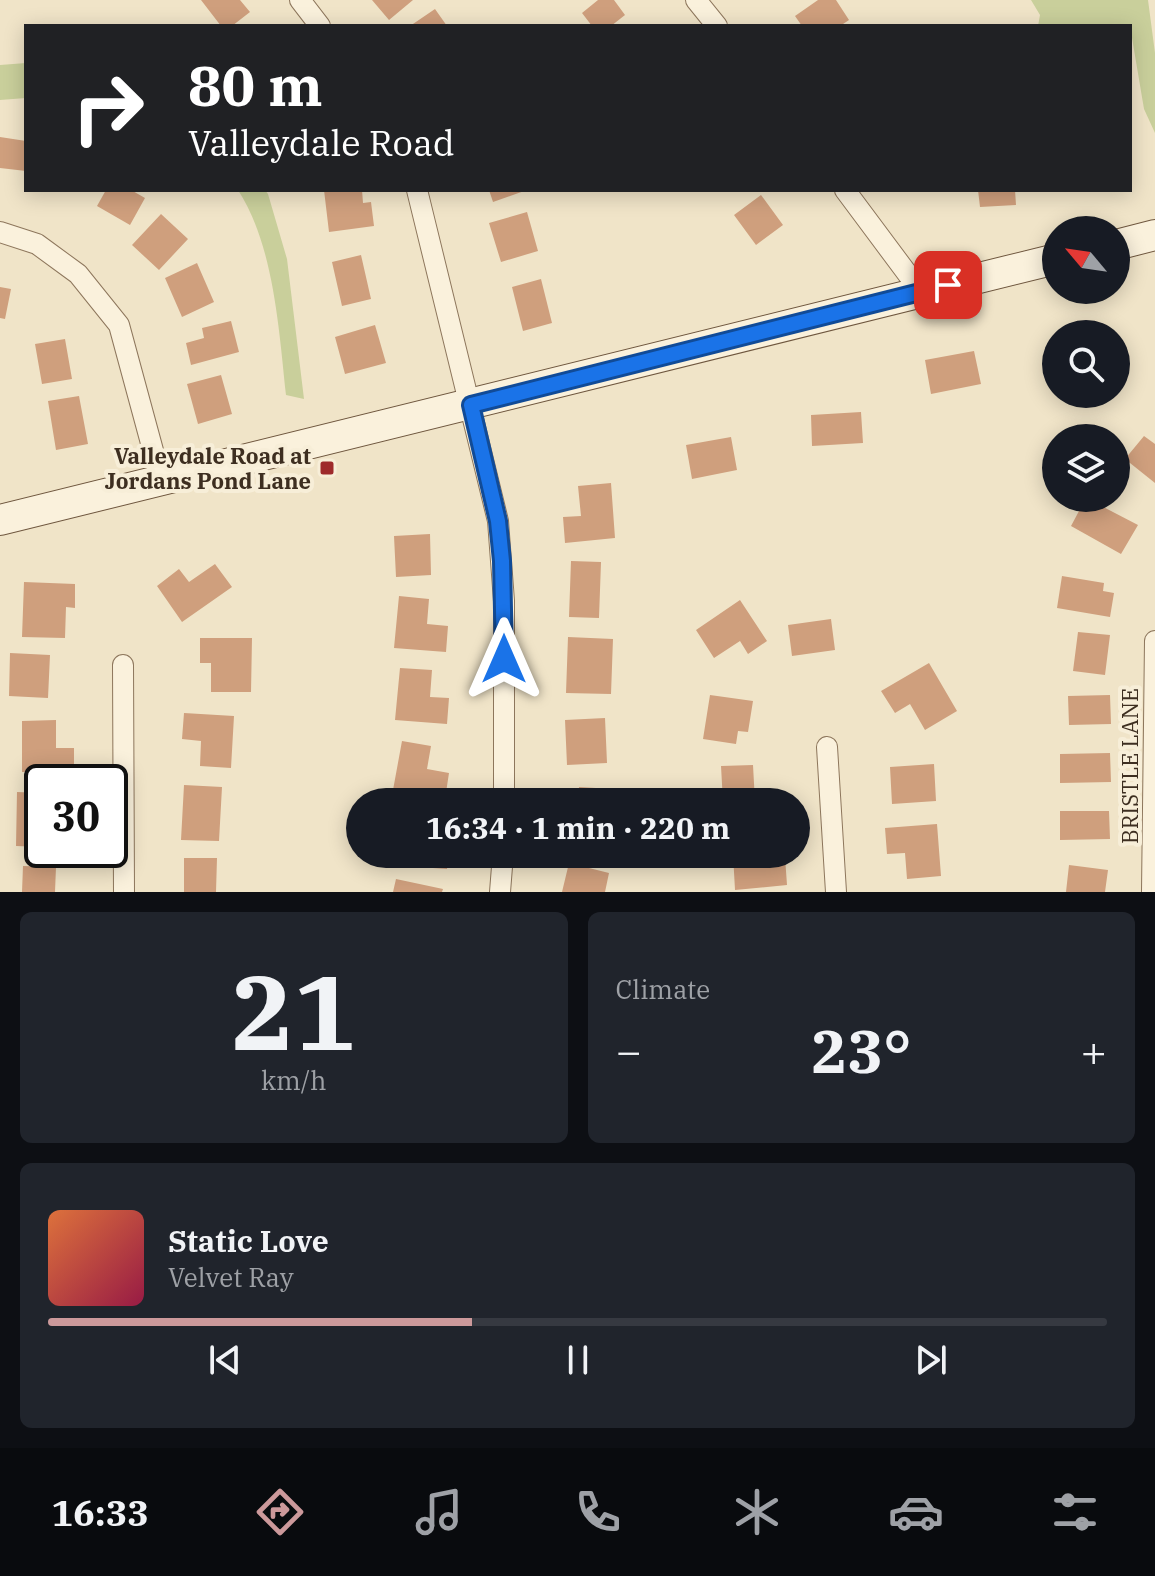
<!DOCTYPE html>
<meta charset="utf-8">
<style>
body{margin:0;font-family:"IBM Plex Serif",serif;background:#20242c;color:#f1f3f6;height:100vh;display:flex;flex-direction:column;font-size:30px;white-space:nowrap}
*{box-sizing:border-box;margin:0}
p{font-size:26px;color:#9ea1a6}
.icon{flex:none;width:44px;height:44px;fill:none;stroke:currentColor;stroke-width:2;stroke-linecap:round;stroke-linejoin:round}
.map{position:relative;height:892px;overflow:hidden}
.details{display:flex;flex-direction:column;gap:20px;padding:20px;background:#0d0f14;flex:1}
.details>*{flex:none}
.banner{position:absolute;left:24px;top:24px;width:1108px;height:168px;border-radius:0px;box-shadow:0 4px 20px #0003;background:#202124;color:#fff;overflow:hidden}
.needle{width:52px;rotate:299deg}
.controls{position:absolute;left:1042px;top:216px;display:grid;gap:16px}
.controls a{display:grid;place-items:center;width:88px;height:88px;border-radius:50%;background:#171b24;box-shadow:0 4px 20px #0003;font-size:40px}
.speed{position:absolute;left:24px;top:764px;display:flex;gap:16px;font-size:40px;font-weight:700;text-align:center}
.speed>*{display:grid;place-content:center;width:104px;height:104px;border-radius:50%;background:#171b24;box-shadow:0 4px 20px #0003;line-height:1}
.speed .limit{border:4px solid #111;border-radius:12px;background:#fff;color:#111}
.pin{position:absolute;display:grid;place-items:center;width:68px;height:68px;color:#fff;margin:-34px;border-radius:16px;box-shadow:0 4px 12px #0006}
.me{position:absolute;width:88px;margin:-44px;rotate:0deg;stroke-linejoin:round;filter:drop-shadow(0 0 6px #0008)}
.turn{display:flex;align-items:center;gap:28px;height:168px;padding:0 32px;font-size:36px}
.turn .icon{width:104px;height:104px;stroke-width:2.5}
.turn b{display:block;font-size:56px;line-height:68px}
.big{font-size:60px;font-weight:700;line-height:1.1}
.details .tile{flex:1;display:flex;flex-direction:column;justify-content:center;gap:12px;min-width:0;padding:0 28px;border-radius:12px;background:#20242c}
.details .dial{align-items:center;gap:0}
.dial b{font-size:104px;line-height:1}
.song{display:flex;align-items:center;gap:24px}
.cover{width:96px;height:96px;border-radius:12px;background:linear-gradient(135deg,hsl(20 70% 55%),hsl(340 70% 35%))}
.played{height:8px;border-radius:4px;background:linear-gradient(90deg,#cc999b 40%,#363941 40%)}
.keys{display:flex;justify-content:space-around;direction:ltr}
.heat{display:flex;justify-content:space-between;align-items:center;font-size:44px;direction:ltr}
.details .tiles{flex:1;display:grid;gap:20px;grid-template-columns:1fr 1fr}
.tile:last-child{grid-column:span 2}
.trip{position:absolute;left:346px;top:788px;width:464px;height:80px;border-radius:40px;background:#171b24;box-shadow:0 4px 20px #0003;font-weight:700;line-height:80px;text-align:center}
.menu{display:flex;height:128px;justify-content:space-around;align-items:center;background:#090b0e;color:#9ea1a6}
.menu .icon{width:56px;height:56px}
.menu .selected{color:#cc999b}
.menu b{font-size:36px;color:#f1f3f6}
.map>svg:first-child{display:block}
.green{fill:#c9cf9b}
.building{fill:#cf9f7d}
.lines{fill:none;stroke-linecap:round;stroke-linejoin:round}
.street-casing{stroke:#8d765c;stroke-width:22}
.secondary-casing{stroke:#6f573f;stroke-width:32}
.street{stroke:#faf1dc;stroke-width:20}
.secondary{stroke:#faf1dc;stroke-width:30}
.route-casing{stroke:#114b97;stroke-width:20}
.route{stroke:#1a73e8;stroke-width:14}
.poi-dot{fill:#9e2a2b;stroke:#f7eed8;stroke-width:3}
.labels{text-anchor:middle;dominant-baseline:central;stroke-width:8;stroke-linejoin:round;paint-order:stroke}
.poi-label{font-size:22px;font-weight:bold;fill:#3d2e20;stroke:#f7eed8;text-anchor:end}
.street-label{font-size:22px;fill:#3d2e20;stroke:#f7eed8}
</style>
<div class="map">
<svg width="1155" height="892" viewBox="0 0 1155 892">
<rect width="100%" height="100%" fill="#f0e4c8"/>
<path class="green" d="M1031 0H1148L1155 53V133L1144 109 1130 26H1038L1040 15Z
M26 63V98L0 100V65Z
M238 190H265L268 194 287 259 304 399 286 395C279 331 274 245 238 190Z"/>
<path class="building" d="M201 0H240L250 12 232 26H221Z
M372 0H413L389 20Z
M598 0H614L625 15 611 26H592L582 13Z
M818 0H836L849 20 840 26H802L795 16Z
M435 9 447 26H410Z
M0 137 26 141V171L0 168Z
M106 190H131L145 198 130 225 97 206Z
M324 190H362L363 203 371 202 374 226 329 232Z
M489 190H527L493 202Z
M978 190H1015L1016 205 980 207Z
M761 195 783 225 756 245 734 215Z
M527 212 538 251 501 262 489 223Z
M161 214 188 239 159 270 132 245Z
M361 255 371 299 342 306 332 262Z
M197 263 214 302 182 317 165 278Z
M541 279 552 323 523 331 512 287Z
M0 287 11 289 5 319 0 318Z
M231 321 239 352 191 365 186 343 204 338 202 328Z
M375 325 386 363 345 374 335 337Z
M65 339 72 379 42 384 35 344Z
M974 351 981 384 931 394 925 360Z
M221 375 232 414 198 424 187 384Z
M79 396 88 444 56 450 48 401Z
M861 412 863 443 812 446 811 415Z
M1144 436 1155 444V483L1125 459Z
M731 437 737 470 692 479 686 445Z
M611 483 615 538 565 543 563 517 581 516 578 486Z
M1086 498 1138 525 1121 554 1071 526Z
M430 534 431 575 396 577 394 536Z
M571 561 601 562 599 618 569 617Z
M215 564 232 587 182 622 157 586 179 569 189 582Z
M1062 576 1104 583 1103 591 1114 593 1110 617 1057 608Z
M24 582 75 584V608L66 607 65 638 22 637Z
M399 596 429 599 427 624 448 626 446 652 394 648Z
M740 600 767 641 748 654 740 641 714 658 696 630Z
M831 619 835 650 792 656 788 625Z
M1078 632 1110 635 1105 675 1073 671Z
M568 637 613 639 611 694 566 693Z
M200 638H252L251 692H211V663H200Z
M10 653 50 655 48 698 9 696Z
M929 663 957 711 925 730 910 704 895 713 881 691Z
M400 668 432 670 430 697 449 698 447 724 395 720Z
M710 695 753 701 748 732 738 731 736 744 703 739Z
M1110 695 1111 724 1069 725 1068 696Z
M184 713 234 716 231 768 200 766 201 741 182 739Z
M605 718 607 763 567 765 565 720Z
M56 720V748H74V772H22V721Z
M402 741 431 746 427 769 449 773 445 799 393 790Z
M1110 753 1111 782 1060 783V754Z
M934 764 936 801 892 804 890 767Z
M753 765 755 802H723L721 766Z
M184 785 222 787 219 841 181 840Z
M579 787 613 789 612 802H578Z
M17 792 42 793V847L16 846Z
M1060 811H1109L1110 839 1060 840Z
M937 824 941 876 907 879 905 853 887 854 885 828Z
M392 854H448L447 869 391 865Z
M733 854 785 857 787 885 735 890Z
M184 858H217L216 892H184Z
M569 863 609 873 605 892H562Z
M1069 865 1108 870 1105 892H1066Z
M23 866 56 867 55 892H22Z
M396 879 443 889 442 892H393Z"/>
<g class="lines">
<defs>
<path id="street" d="M300 0 320 26
M696 0 717 26
M417 190 498 521 504 601V802
M845 190 921 292
M0 232 37 244 78 274 119 325 161 480
M123 665 124 892
M827 747 836 892
M500 892 503 854
M1152 892 1155 641"/>
<path id="secondary" d="M1116 245 1155 235
M0 520 1056 259"/>
</defs>
<use href="#street" class="street-casing"/>
<use href="#secondary" class="secondary-casing"/>
<use href="#street" class="street"/>
<use href="#secondary" class="secondary"/>
</g>
<g class="lines">
<defs>
<path id="route" d="M504 659 502 561 498 521 471 405 948 285"/>
</defs>
<use href="#route" class="route-casing"/>
<use href="#route" class="route"/>
</g>
<rect class="poi-dot" x="319" y="460" width="16" height="16" rx="4"/>
<g class="labels">
<g class="poi-label">
<text x="311" y="455">Valleydale Road at<tspan x="311" dy="25">Jordans Pond Lane</tspan></text>
</g>
<g class="street-label">
<text transform="translate(1129 766) rotate(-90)">BRISTLE LANE</text>
</g>
</g>
</svg>
<div class="controls">
<a><svg class="needle" viewBox="-14 -14 28 28"><path d="M0-13l5 13h-10z" fill="#e53935"/><path d="M0 13l5-13h-10z" fill="#9ea1a6"/></svg></a>
<a><svg class="icon" aria-label="search" viewBox="0 0 24 24"><circle cx="10" cy="10" r="6"/><path d="M15 15l6 6"/></svg></a>
<a><svg class="icon" aria-label="layers" viewBox="0 0 24 24"><path d="M12 4l9 5-9 5-9-5zM3 14l9 5 9-5"/></svg></a>
</div>
<div class="speed"><div class="limit">30</div></div>
<div class="pin" style="left:948px;top:285px;background:#d93025"><svg class="icon" aria-label="arrive" viewBox="0 0 24 24"><path d="M6 21V4h12l-3 4 3 4H6"/></svg></div>
<svg class="me" style="left:504px;top:659px" viewBox="-20 -20 40 40"><path d="M0-17L14 15 0 8-14 15z" fill="#1a73e8" stroke="#fff" stroke-width="4"/></svg>
<div class="trip">16:34 · 1 min · 220 m</div>
<div class="banner">
<div class="turn"><svg class="icon" aria-label="right" viewBox="0 0 24 24"><path d="M7 20v-9h11M14 6l5 5-5 5"/></svg><div><b>80 m</b>Valleydale Road</div></div>
</div>
</div>
<section class="details">
<div class="tiles">
<div class="tile dial"><b>21</b><p>km/h</p></div>
<div class="tile"><p>Climate</p>
<div class="heat"><a>−</a><b class="big">23°</b><a>+</a></div>
</div>
<div class="tile">
<div class="song"><i class="cover"></i><div><b>Static Love</b><p>Velvet Ray</p></div></div>
<div class="played"></div>
<div class="keys"><svg class="icon" aria-label="previous" viewBox="0 0 24 24"><path d="M18 5L8 12l10 7zM5 5v14"/></svg><svg class="icon" aria-label="pause" viewBox="0 0 24 24"><path d="M8 5v14M16 5v14"/></svg><svg class="icon" aria-label="next" viewBox="0 0 24 24"><path d="M6 5l10 7-10 7zM19 5v14"/></svg></div>
</div>
</div>
</section>
<nav class="menu">
<b>16:33</b>
<svg class="icon selected" aria-label="directions" viewBox="0 0 24 24"><path d="M12 3l9 9-9 9-9-9zM9 14v-3h6M13 9l2 2-2 2"/></svg>
<svg class="icon" aria-label="music" viewBox="0 0 24 24"><path d="M9 18V5l10-2v13"/><circle cx="6" cy="18" r="3"/><circle cx="16" cy="16" r="3"/></svg>
<svg class="icon" aria-label="phone" viewBox="0 0 24 24"><path d="M5 4h4l2 5-3 2q2 4 5 5l2-3 5 2v4C11 20 4 13 5 4z"/></svg>
<svg class="icon" aria-label="climate" viewBox="0 0 24 24"><path d="M12 3v18M4 7l16 10M4 17L20 7"/></svg>
<svg class="icon" aria-label="car" viewBox="0 0 24 24"><path d="M5 17H2v-5l4-1 3-4h7l3 4 3 1v5h-3M9 17h6M6 11h13"/><circle cx="7" cy="17" r="2"/><circle cx="17" cy="17" r="2"/></svg>
<svg class="icon" aria-label="filters" viewBox="0 0 24 24"><path d="M4 7h16M4 17h16"/><circle cx="9" cy="7" r="2"/><circle cx="15" cy="17" r="2"/></svg>
</nav>
